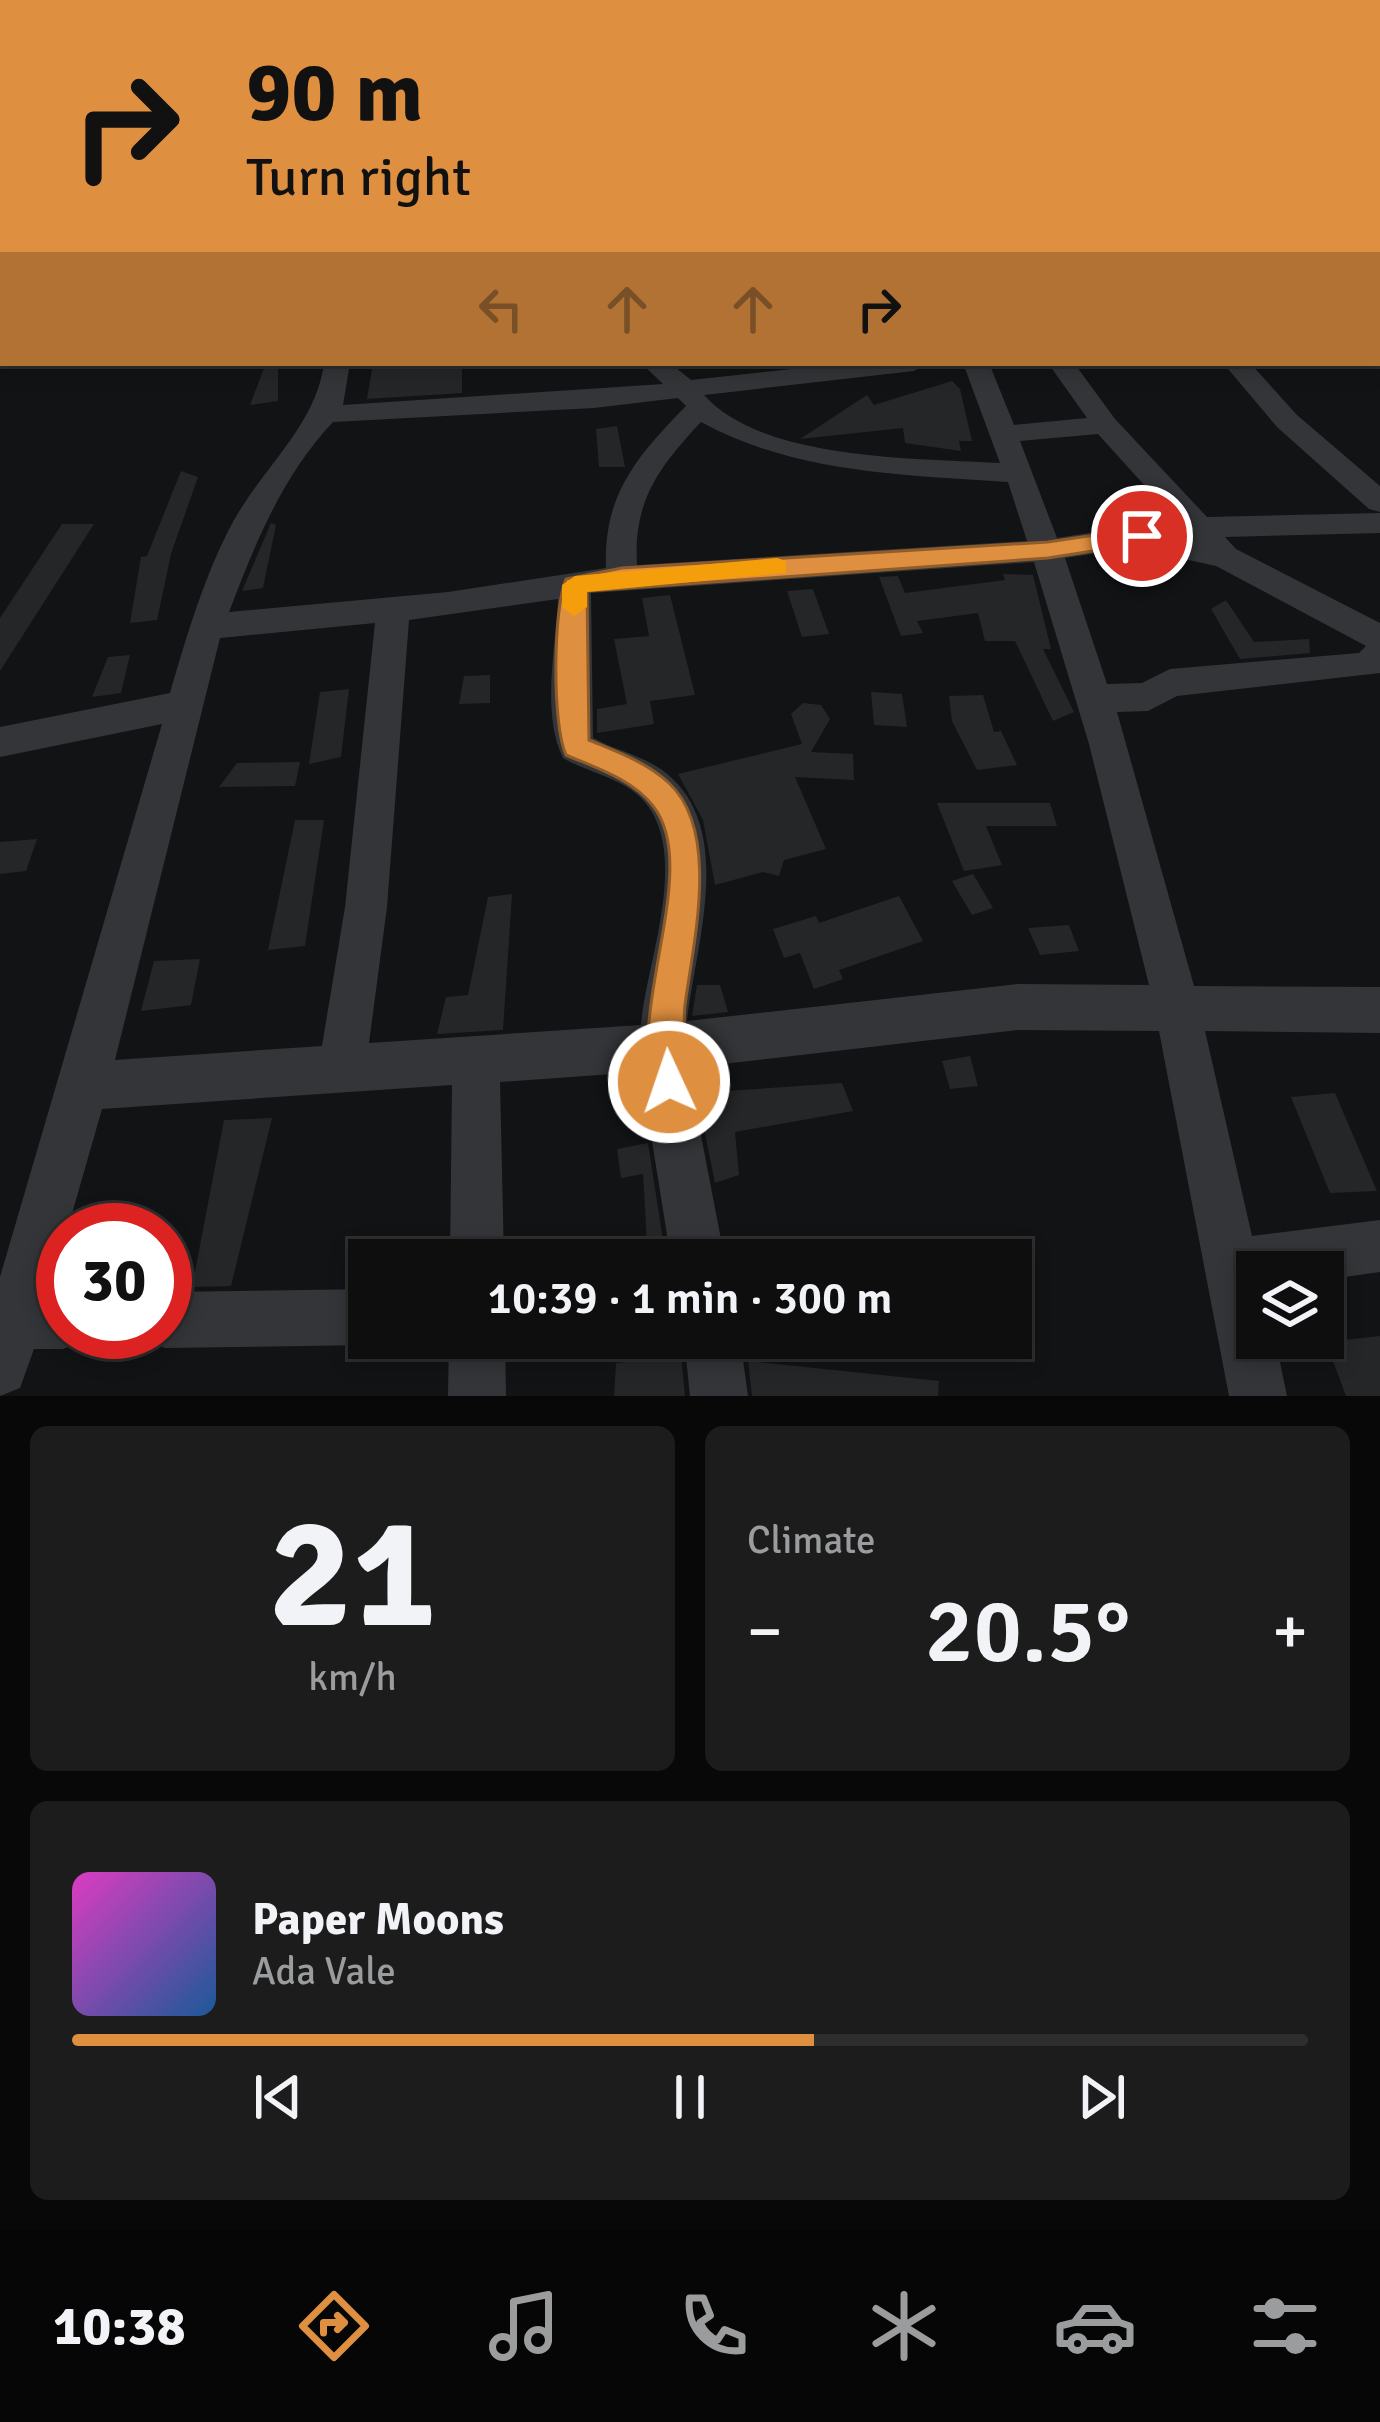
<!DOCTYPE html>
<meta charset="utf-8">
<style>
body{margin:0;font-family:Signika,sans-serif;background:#1c1c1d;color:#f1f3f6;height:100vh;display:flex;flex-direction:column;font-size:45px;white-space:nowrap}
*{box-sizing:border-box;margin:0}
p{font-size:39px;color:#9b9c9e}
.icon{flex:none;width:66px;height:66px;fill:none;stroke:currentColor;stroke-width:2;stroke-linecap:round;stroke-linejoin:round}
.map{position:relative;height:1396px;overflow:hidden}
.side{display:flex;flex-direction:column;gap:30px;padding:30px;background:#080808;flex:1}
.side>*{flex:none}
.top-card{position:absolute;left:0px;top:0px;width:1380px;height:366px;box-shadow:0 6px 18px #0003,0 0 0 3px #2e2e2f;background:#de8f40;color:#111;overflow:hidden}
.controls{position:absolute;left:1236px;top:1251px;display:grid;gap:24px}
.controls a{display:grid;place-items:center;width:108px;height:108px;border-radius:0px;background:#0e0e0f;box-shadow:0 6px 18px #0003,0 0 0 3px #2e2e2f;font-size:60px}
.speed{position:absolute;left:36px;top:1203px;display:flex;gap:24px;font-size:60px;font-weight:700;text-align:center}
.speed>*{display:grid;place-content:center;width:156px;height:156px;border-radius:50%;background:#0e0e0f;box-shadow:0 6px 18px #0003,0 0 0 3px #2e2e2f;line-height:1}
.speed .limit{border:18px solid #d22;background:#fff;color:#111}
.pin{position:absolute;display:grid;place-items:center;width:102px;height:102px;color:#fff;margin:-51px;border:6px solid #fff;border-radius:50%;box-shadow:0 3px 12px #0007}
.me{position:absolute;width:132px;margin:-66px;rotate:357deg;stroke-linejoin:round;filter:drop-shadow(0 0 9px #0008)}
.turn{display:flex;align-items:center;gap:42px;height:252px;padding:0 48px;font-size:54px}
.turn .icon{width:156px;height:156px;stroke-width:2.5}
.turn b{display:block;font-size:84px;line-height:102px}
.lanes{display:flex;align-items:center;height:114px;padding:0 48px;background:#0003;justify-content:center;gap:60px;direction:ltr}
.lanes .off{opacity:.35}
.big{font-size:90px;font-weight:600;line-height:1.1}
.side .card{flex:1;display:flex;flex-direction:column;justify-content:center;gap:18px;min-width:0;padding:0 42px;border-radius:18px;background:#1c1c1d}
.side .dial{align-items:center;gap:0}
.dial b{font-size:156px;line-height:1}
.song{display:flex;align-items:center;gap:36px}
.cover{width:144px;height:144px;border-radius:18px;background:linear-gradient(135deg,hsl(310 70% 55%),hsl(210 70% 35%))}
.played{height:12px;border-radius:6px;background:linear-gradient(90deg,#de8f40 60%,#2e2e2f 60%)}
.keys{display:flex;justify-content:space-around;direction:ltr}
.heat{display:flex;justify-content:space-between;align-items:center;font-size:66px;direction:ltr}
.side .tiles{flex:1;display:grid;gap:30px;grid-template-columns:1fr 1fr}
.card:last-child{grid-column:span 2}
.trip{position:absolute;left:348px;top:1239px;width:684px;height:120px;border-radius:0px;background:#0e0e0f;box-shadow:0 6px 18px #0003,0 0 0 3px #2e2e2f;font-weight:600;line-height:120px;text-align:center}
.dock{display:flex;height:192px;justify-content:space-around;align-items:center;background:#060606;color:#9b9c9e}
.dock .icon{width:84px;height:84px}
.dock .active{color:#de8f40}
.dock b{font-size:54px;color:#f1f3f6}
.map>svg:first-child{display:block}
.building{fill:#252628}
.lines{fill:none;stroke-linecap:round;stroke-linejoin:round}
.minor{fill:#343538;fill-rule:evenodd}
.route{fill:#de8f40;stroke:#905d2a;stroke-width:3}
.slow{fill:#f59e0b}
</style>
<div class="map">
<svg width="1380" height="1396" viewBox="0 0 1380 1396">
<rect width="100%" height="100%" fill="#121314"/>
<path class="building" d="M266 363H278V401L250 405Z
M373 363 462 366V393L367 399Z
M952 381 960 389 972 441H959L961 451 905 443 903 428 800 439 867 395 874 405Z
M617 426 625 467H599L596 429Z
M181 471 198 477 171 554 157 620 130 623 141 557 147 556Z
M271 523 276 525 263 588 242 591Z
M62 524H94L0 671V618Z
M1003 574 1033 575 1051 649H1043L1074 712 1053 721 1015 641H985L978 613 917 621 923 633 901 636 879 577 898 576 905 593 1005 580Z
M813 589 829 634 802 637 787 591Z
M670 595 695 695 650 701 654 724 597 733V709L627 704 614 639 649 636 642 598Z
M1226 600 1254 642 1309 639 1310 653 1240 659 1211 609Z
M130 655 121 693 92 697 108 657Z
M490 675V703L459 704 464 676Z
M349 689 341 757 309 764 320 692Z
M871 692 902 694 907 727 874 725Z
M983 695 994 732 1001 731 1017 765 977 770 952 721 949 696Z
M803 703 821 705 830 719 811 752 853 754 854 780 795 777 826 849 784 860 779 876 763 872 715 885 703 820 678 774 802 744 791 714Z
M300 762 295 786 219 787 237 763Z
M937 803H1050L1057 826H986L1002 865 964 871Z
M295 820H324L305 946 268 950Z
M37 839 26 871 0 874V842Z
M973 874 993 908 972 915 952 881Z
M512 894 503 1030 437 1034 446 997 468 995 488 897Z
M899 896 923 941 839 970 843 979 814 989 800 953 784 958 773 929 816 916 819 923Z
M1069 925 1079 951 1040 955 1028 928Z
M200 959 191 1005 141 1011 154 961Z
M697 985H720L728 1012 692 1016Z
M970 1056 978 1086 950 1089 942 1061Z
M842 1083 853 1111 735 1132 739 1175 715 1183 697 1093Z
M1335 1093 1377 1191 1330 1193 1291 1097Z
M272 1118 231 1286 192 1287 224 1120Z
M648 1143 666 1260H648L643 1174 621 1178 617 1149Z
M1380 1336V1396H1346L1326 1342Z
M681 1357 685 1396H614L616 1363Z
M748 1361 939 1381 938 1396H752Z"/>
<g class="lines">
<path class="minor" d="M806 0H820L821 3H807Z
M984 0H999L1001 3H986Z
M1093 0H1235L1091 3Z
M1327 0H1354L1352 3Z
M3 62V73L0 74V63Z
M0 105H3L0 117Z
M3 250V266L0 267V251Z
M1377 333H1380V347H1377Z
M324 363H350L343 405 663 384 641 363H670L691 380 846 363H927L914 371 704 395C763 461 917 458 1000 463L963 363H989L1014 425 1087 418 1048 363H1074L1115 419 1207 517 1380 513V533L1225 537 1236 549 1380 623V673L1177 696 1148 711 1117 712 1194 986 1380 987V1033L1205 1031 1252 1236 1380 1220V1272L1323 1280V1272H1257V1338H1275L1287 1396H1229L1159 1031 1019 1030 688 1068 725 1260H671L641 1072 500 1082 504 1260H450L452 1085 102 1109 49 1294 63 1293V1332H86L83 1341 63 1349H34L20 1388 0 1396V1277L162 724 0 757V727L170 693C187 635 205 573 234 520 264 467 317 423 324 363ZM678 398 686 406C637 456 603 495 606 568L448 592 229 612C255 544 282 476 333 422L594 408ZM701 422C794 473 904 475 1008 482L1027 541 637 565C633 501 659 467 701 422ZM1098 434 1193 539 1133 526 1057 538 1020 441ZM1133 548 1216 566 1366 646 1359 653 1170 669 1142 683 1107 684 1065 558ZM1034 562 1089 744 1149 985 1019 984 687 1021C695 946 738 825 662 770 641 755 615 750 593 738L591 593ZM558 599C556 646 541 714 563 758 587 772 618 777 639 796 694 847 646 962 641 1025L369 1043 387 907 409 620ZM375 623 345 907 322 1046 115 1060 220 638Z
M1223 363H1250L1297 415 1380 486V512L1369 509 1277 427Z
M369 1289V1338H385L369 1345 165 1348 145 1340 142 1332H165V1292Z
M449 1338H505L506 1396H448Z
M684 1338H740L748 1396H690Z"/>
</g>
<path class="route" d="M1142 528 1154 536 1150 542 1048 558 587 591 589 740C618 752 646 762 669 783 721 832 693 943 685 1005 682 1030 689 1078 682 1095L669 1101 656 1095C623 1015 703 869 653 806 632 779 596 768 566 755 552 725 553 609 566 579L622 568 1048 542Z"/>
<path class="slow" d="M777 558 786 561V573L587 592V607L574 616 562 607V585L575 576Z"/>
</svg>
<div class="controls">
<a><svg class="icon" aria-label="layers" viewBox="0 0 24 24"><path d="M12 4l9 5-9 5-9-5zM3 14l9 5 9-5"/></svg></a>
</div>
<div class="speed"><div class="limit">30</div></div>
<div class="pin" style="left:1142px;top:536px;background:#d93025"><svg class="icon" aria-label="arrive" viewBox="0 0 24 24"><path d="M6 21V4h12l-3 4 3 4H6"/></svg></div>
<svg class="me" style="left:669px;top:1082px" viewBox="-20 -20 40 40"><circle r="17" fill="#de8f40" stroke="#fff" stroke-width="3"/><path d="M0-11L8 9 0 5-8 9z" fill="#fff"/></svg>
<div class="trip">10:39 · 1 min · 300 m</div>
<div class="top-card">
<div class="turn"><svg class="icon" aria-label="right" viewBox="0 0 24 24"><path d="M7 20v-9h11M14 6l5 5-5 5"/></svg><div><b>90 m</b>Turn right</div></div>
<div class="lanes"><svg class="icon off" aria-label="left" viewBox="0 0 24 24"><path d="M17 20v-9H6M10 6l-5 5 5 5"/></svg><svg class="icon off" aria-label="ahead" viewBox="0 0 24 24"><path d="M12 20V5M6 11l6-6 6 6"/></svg><svg class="icon off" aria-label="ahead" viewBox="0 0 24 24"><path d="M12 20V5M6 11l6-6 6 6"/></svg><svg class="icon" aria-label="right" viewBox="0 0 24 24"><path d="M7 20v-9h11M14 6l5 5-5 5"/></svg></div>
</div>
</div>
<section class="side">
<div class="tiles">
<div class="card dial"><b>21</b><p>km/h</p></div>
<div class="card"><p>Climate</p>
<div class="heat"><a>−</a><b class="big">20.5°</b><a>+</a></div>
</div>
<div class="card">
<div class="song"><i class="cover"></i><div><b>Paper Moons</b><p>Ada Vale</p></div></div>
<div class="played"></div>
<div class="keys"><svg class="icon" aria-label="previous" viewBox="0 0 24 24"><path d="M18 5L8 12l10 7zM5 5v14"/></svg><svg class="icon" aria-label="pause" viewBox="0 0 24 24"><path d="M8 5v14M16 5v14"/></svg><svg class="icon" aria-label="next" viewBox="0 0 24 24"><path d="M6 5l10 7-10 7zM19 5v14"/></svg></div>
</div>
</div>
</section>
<nav class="dock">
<b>10:38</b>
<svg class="icon active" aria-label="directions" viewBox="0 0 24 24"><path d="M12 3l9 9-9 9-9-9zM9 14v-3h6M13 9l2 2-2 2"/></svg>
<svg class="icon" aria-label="music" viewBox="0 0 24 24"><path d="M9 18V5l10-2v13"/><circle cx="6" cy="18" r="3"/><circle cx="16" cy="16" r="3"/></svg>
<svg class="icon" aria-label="phone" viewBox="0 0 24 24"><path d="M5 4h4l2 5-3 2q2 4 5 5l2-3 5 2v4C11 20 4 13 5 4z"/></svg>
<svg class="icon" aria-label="climate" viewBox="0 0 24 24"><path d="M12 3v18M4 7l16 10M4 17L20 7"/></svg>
<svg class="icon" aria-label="car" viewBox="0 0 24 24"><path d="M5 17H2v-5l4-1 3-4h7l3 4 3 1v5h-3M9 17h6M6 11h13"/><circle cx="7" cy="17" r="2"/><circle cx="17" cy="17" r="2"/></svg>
<svg class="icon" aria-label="filters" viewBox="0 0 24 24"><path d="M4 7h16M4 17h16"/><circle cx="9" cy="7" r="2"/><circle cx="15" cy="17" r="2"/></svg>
</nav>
